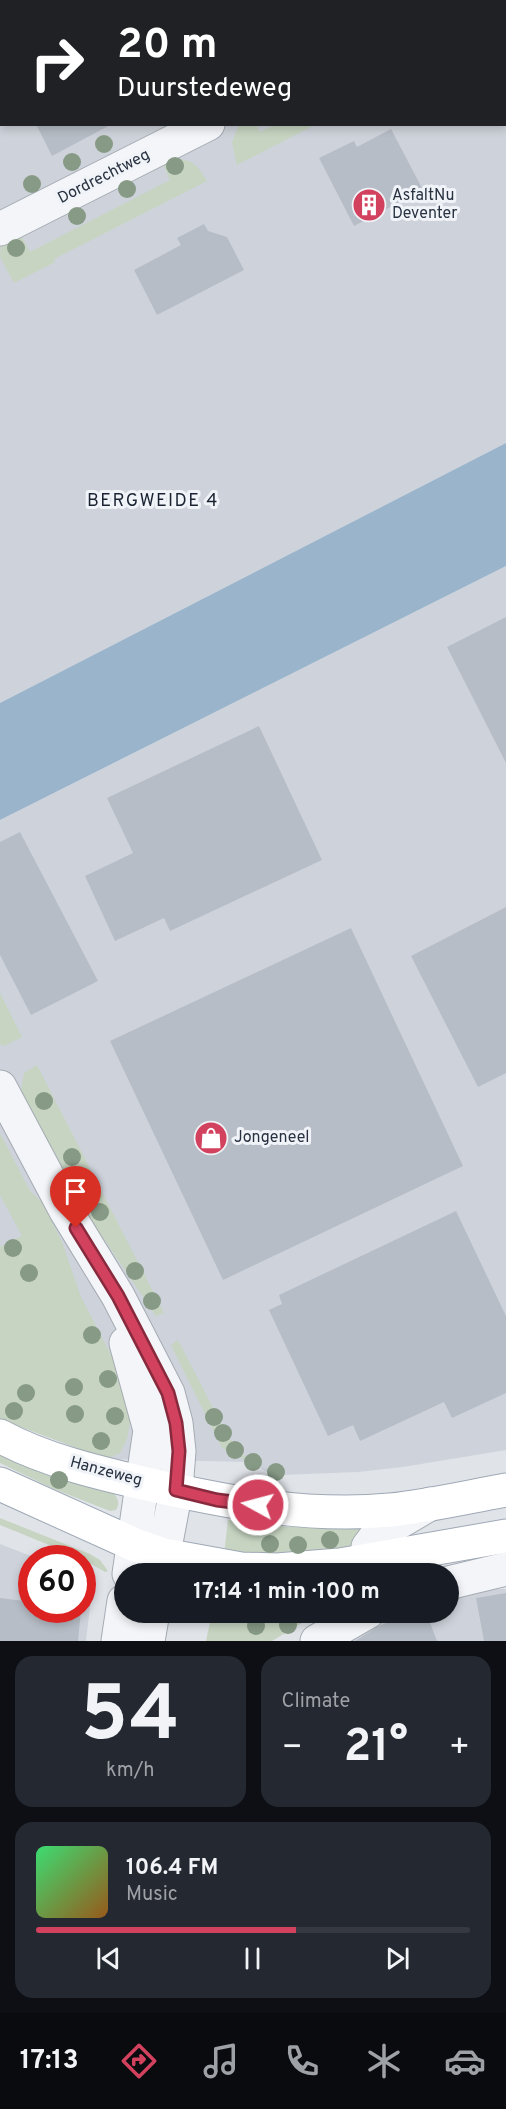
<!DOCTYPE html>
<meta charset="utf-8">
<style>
body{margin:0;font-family:Overpass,sans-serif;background:#242831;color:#f1f3f6;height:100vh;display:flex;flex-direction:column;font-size:22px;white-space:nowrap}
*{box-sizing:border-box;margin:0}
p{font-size:20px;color:#9ea1a6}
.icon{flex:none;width:33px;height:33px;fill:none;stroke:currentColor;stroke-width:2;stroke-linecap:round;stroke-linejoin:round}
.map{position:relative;height:1641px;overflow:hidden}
.side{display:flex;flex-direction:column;gap:15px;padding:15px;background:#0d0f14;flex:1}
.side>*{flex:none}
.hud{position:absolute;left:0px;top:0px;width:507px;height:126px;box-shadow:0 3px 9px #0003;background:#202124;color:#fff;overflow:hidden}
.speed{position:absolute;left:18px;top:1545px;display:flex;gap:12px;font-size:30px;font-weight:700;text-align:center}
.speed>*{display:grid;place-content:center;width:78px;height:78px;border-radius:50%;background:#171b24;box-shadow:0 3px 9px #0003;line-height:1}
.speed .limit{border:9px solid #d22;background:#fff;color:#111}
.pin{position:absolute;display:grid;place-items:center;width:51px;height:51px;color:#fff;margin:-62px -26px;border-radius:50% 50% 50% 0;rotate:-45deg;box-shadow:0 0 6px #0007}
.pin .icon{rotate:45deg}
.me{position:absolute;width:66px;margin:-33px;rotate:277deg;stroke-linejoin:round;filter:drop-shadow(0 0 4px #0008)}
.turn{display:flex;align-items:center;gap:21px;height:126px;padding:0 18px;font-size:27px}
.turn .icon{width:78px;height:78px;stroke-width:2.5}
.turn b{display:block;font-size:42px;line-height:51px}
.big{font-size:45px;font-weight:700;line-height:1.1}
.side .widget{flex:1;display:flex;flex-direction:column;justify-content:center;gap:9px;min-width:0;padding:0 21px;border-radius:18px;background:#242831}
.side .dial{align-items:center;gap:0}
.dial b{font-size:78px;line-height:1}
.song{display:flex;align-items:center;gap:18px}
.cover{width:72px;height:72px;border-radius:9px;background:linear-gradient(135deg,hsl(140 70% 55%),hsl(30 70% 35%))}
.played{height:6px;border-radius:3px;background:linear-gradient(90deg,#d2415e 60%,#363941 60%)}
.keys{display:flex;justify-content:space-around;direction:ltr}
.heat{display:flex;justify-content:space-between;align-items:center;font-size:33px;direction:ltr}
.side .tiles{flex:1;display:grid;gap:15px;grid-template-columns:1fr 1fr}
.widget:last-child{grid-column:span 2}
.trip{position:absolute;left:114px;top:1563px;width:345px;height:60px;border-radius:30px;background:#171b24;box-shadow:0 3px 9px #0003;font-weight:700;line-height:60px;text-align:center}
.tabs{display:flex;height:96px;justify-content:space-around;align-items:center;background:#090b0e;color:#9ea1a6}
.tabs .icon{width:42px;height:42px}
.tabs .on{color:#d2415e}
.tabs b{font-size:27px;color:#f1f3f6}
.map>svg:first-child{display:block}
.built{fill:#ced3db;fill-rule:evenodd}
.green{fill:#c6d4c1}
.water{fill:#9ab4cb}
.building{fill:#b7bdc6}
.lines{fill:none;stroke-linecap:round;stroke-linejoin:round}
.minor-casing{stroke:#a5abb3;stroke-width:35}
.major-casing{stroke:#9fa9b6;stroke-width:35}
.minor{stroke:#f3f5f8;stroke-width:33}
.major{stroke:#fff;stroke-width:33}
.tree{fill:#879a86}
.route-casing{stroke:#882a3d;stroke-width:15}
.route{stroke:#d2415e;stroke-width:10}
.labels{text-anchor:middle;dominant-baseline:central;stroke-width:6;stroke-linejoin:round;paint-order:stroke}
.street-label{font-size:16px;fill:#283241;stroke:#f0f3f7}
.poi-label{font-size:16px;fill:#283241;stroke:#f0f3f7;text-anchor:start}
.neighbourhood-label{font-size:18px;letter-spacing:1.5px;fill:#1a2332;stroke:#f0f3f7}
</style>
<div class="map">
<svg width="506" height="1641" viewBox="0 0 506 1641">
<rect width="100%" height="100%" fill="#e0e4e9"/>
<path class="built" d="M0 0H506V443L0 703ZM2 2H506V124H2Z
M506 566V1450L403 1467 358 1472 282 1475 270 1474 250 1462 106 1459 0 1419V820Z
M0 1544 36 1558H32V1610H82L83 1577 93 1581 86 1641H0Z
M476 1589H506V1641H325L371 1619 393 1613 448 1612 449 1597Z"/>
<path class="green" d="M239 125H256L260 132 275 125H315L237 165 232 142Z
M171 158C192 160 196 162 207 181L54 259 55 262 14 283 0 257 1 244 21 235 30 252 170 180 162 162Z
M0 993 22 1037 4 1046 0 1044Z
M37 1065 164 1313 156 1316 87 1214 57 1157 52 1159 20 1098 24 1073Z
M0 1133 30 1191 44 1204 62 1242 81 1297 126 1384 131 1416 127 1439 120 1453 106 1459 0 1419V1247L22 1236 0 1195Z
M178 1340 227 1435 250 1462 222 1448 171 1345Z
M0 1445 108 1488C115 1494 122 1501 116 1510L110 1511 54 1489 0 1463Z
M0 1518 90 1554 100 1560 108 1571 105 1572 81 1558 0 1525Z
M228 1520 288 1527H368L350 1551 309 1558 224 1554Z
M290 1613 315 1615 272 1641H206L212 1613Z"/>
<path class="water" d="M506 443V566L0 820V703Z"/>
<path class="building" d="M36 124H112L52 156Z
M391 129 423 190 354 226 319 158 354 141 357 147Z
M204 224 208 231 227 237 244 270 157 315 134 270 181 245 177 238Z
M506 617V763L447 647Z
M259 726 322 860 170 931 164 918 115 941 85 876 133 853 107 798Z
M20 832 98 981 31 1015 0 955V842Z
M506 907V1073L478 1087 411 956Z
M351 928 463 1166 223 1280 110 1041Z
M456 1211 506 1316V1393L452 1418 444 1402 360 1441 353 1425 328 1436 269 1310 282 1304 279 1295Z
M506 1593V1641H484L476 1598Z
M0 1598 32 1602V1610H81L78 1641H0Z
M411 1612H426L437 1641H355L379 1626Z"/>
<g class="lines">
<defs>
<path id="minor" d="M212 0 213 2
M443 2 446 0
M0 229 208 124
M0 1087 66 1211 118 1296 168 1393 176 1423 179 1451 176 1490 160 1574
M126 1343 150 1430 129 1574
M369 1560 368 1547 377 1535 430 1504
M448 1583 506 1569
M118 1641 124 1601
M148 1641 153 1612
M317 1641 368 1612"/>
<path id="major" d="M0 1436C44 1460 99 1473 147 1484 226 1502 308 1518 390 1510 429 1506 467 1497 506 1490
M0 1484 135 1545 164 1555 241 1569 277 1570 340 1565 506 1536"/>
</defs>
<use href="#minor" class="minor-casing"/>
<use href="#major" class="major-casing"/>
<use href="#minor" class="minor"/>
<use href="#major" class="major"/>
</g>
<g class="tree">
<circle cx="104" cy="144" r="9"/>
<circle cx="72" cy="162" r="9"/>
<circle cx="175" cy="166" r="9"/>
<circle cx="32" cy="184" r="9"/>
<circle cx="127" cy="189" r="9"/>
<circle cx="77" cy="216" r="9"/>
<circle cx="16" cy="248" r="9"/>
<circle cx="44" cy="1101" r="9"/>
<circle cx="72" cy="1157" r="9"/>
<circle cx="100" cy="1212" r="9"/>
<circle cx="13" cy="1248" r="9"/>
<circle cx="135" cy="1271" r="9"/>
<circle cx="29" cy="1273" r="9"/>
<circle cx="152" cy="1301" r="9"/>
<circle cx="92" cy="1335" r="9"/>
<circle cx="108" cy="1379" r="9"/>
<circle cx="74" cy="1387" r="9"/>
<circle cx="26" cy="1393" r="9"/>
<circle cx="14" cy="1411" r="9"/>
<circle cx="75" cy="1414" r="9"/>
<circle cx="115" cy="1416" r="9"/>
<circle cx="214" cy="1417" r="9"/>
<circle cx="223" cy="1433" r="9"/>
<circle cx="101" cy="1441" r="9"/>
<circle cx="235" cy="1450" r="9"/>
<circle cx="253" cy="1462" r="9"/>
<circle cx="276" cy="1472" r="9"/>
<circle cx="59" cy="1480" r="9"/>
<circle cx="330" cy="1540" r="9"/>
<circle cx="270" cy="1544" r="9"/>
<circle cx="298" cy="1545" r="9"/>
<circle cx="288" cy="1625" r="9"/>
<circle cx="256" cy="1626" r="9"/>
</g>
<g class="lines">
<defs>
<path id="route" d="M76 1228 118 1296 168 1393 176 1423 179 1451 176 1490 217 1500 258 1505"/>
</defs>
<use href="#route" class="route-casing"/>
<use href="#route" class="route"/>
</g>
<defs>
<symbol id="building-disc" viewBox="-11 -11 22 22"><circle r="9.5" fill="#d2415e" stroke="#f0f3f7"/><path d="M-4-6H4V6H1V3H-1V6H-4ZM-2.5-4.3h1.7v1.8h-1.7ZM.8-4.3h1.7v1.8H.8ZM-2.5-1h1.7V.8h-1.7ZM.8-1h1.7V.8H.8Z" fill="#fff"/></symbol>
<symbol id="shop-disc" viewBox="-11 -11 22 22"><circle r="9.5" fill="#d2415e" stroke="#f0f3f7"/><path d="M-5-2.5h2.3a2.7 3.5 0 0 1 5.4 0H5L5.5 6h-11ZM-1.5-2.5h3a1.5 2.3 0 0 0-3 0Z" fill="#fff"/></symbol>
</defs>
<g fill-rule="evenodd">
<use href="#building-disc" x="350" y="186" width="38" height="38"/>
<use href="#shop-disc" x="192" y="1119" width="38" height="38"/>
</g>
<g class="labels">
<g class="street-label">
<text transform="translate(104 177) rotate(-27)">Dordrechtweg</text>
<text transform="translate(106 1472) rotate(15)">Hanzeweg</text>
</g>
<g class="poi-label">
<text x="392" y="196">AsfaltNu<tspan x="392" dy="18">Deventer</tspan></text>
<text x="234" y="1138">Jongeneel</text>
</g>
<g class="neighbourhood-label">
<text x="153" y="501">BERGWEIDE 4</text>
</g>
</g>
</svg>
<div class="speed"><div class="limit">60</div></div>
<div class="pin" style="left:76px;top:1228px;background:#d93025"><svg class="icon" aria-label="arrive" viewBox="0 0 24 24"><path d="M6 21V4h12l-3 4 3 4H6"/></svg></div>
<svg class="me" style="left:258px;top:1505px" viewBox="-20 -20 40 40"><circle r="17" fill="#d2415e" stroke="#fff" stroke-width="3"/><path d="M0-11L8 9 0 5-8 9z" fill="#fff"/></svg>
<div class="trip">17:14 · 1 min · 100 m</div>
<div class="hud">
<div class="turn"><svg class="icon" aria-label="right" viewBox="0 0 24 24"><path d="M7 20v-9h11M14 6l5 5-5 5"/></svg><div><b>20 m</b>Duurstedeweg</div></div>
</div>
</div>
<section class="side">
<div class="tiles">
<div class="widget dial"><b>54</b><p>km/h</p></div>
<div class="widget"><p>Climate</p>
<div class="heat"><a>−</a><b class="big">21°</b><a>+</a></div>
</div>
<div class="widget">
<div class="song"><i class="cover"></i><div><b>106.4 FM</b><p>Music</p></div></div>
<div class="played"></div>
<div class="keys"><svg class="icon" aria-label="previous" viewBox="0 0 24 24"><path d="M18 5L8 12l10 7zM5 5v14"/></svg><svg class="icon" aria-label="pause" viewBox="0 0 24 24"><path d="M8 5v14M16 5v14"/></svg><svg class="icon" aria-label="next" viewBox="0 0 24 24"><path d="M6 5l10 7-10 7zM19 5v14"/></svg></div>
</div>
</div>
</section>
<nav class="tabs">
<b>17:13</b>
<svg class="icon on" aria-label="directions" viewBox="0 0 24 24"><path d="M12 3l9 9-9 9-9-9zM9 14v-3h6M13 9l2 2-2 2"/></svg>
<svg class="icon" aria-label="music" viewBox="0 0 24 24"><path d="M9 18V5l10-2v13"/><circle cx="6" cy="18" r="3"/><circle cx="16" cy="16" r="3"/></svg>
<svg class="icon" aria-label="phone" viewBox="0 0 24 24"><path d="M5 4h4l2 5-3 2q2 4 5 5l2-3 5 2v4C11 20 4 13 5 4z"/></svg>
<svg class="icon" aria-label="climate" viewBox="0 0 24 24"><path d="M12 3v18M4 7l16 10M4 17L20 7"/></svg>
<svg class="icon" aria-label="car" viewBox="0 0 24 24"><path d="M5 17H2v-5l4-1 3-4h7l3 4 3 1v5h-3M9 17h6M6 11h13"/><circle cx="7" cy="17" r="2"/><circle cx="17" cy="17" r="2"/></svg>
</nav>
